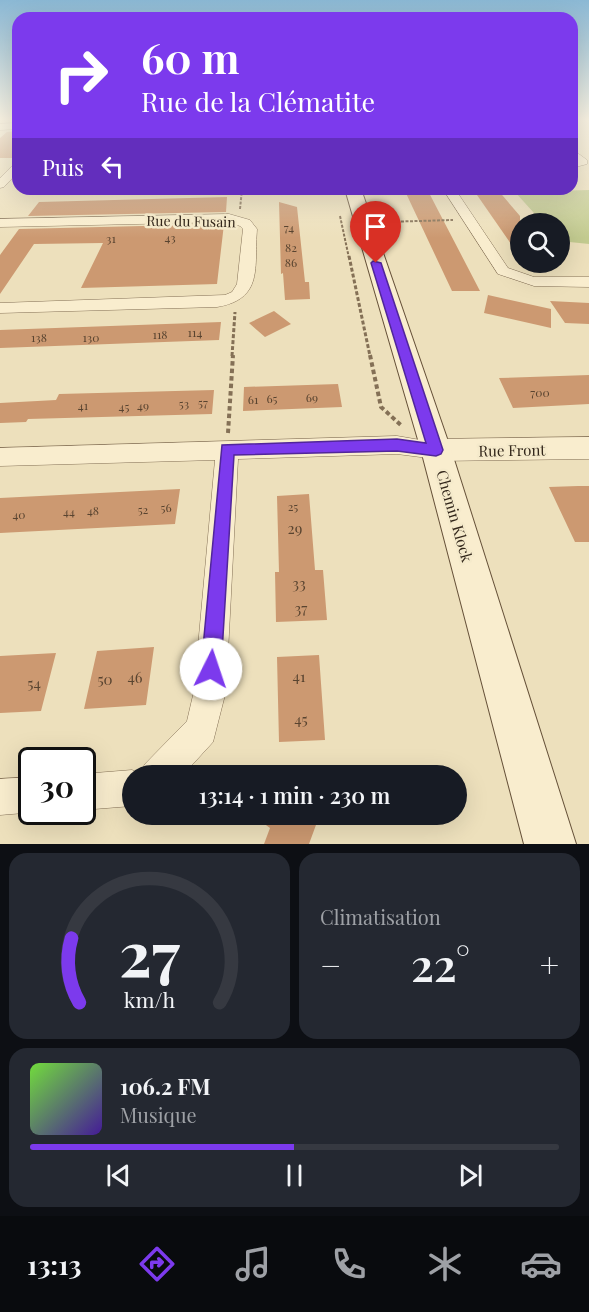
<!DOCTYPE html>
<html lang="fr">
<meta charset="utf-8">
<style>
body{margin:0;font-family:"Playfair Display",serif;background:#242831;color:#f1f3f6;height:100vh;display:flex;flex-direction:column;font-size:22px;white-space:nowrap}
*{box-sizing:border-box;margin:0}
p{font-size:20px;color:#9ea1a6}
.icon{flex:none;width:33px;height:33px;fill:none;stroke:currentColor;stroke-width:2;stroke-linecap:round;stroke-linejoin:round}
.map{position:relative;height:844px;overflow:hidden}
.panel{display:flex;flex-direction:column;gap:9px;padding:9px;background:#0d0f14;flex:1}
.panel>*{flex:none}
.hud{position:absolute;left:12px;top:12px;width:566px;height:183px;border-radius:18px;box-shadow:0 6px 24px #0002;background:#7c3aed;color:#fff;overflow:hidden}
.controls{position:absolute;left:510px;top:213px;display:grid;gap:12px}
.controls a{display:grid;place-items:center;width:60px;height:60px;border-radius:50%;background:#171b24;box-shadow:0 6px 24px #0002;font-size:30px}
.speed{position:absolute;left:18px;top:747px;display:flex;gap:12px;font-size:30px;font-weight:700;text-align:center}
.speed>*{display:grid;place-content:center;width:78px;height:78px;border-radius:50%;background:#171b24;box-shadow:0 6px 24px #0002;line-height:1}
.speed .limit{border:3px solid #111;border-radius:9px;background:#fff;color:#111}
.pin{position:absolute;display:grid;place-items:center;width:51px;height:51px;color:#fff;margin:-62px -26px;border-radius:50% 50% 50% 0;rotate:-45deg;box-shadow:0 0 6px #0007}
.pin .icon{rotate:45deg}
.me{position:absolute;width:66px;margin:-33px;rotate:4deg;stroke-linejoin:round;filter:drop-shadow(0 0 4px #0008)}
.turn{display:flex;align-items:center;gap:21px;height:126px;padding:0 30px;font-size:27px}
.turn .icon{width:78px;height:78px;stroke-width:2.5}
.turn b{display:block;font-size:42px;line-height:51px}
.then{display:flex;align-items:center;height:57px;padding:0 30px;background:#0003;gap:12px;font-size:22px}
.big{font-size:45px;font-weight:600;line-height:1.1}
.panel .widget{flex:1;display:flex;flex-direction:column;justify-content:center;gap:9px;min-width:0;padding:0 21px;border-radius:18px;background:#242831}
.panel .dial{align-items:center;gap:0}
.dial svg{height:156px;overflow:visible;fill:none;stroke:#363941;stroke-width:7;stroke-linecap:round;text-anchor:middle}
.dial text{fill:#f1f3f6;stroke:none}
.song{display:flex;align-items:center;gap:18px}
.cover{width:72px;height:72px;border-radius:9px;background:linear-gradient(135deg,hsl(100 70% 55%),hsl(260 70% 35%))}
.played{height:6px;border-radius:3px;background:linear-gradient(90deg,#7c3aed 50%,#363941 50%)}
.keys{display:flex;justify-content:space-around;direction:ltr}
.heat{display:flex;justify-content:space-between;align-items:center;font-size:33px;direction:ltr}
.panel .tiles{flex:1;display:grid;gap:9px;grid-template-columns:1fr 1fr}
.widget:last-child{grid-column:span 2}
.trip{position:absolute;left:122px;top:765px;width:345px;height:60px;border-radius:30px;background:#171b24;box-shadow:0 6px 24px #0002;font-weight:600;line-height:60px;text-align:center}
.dock{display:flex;height:96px;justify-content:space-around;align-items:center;background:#090b0e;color:#9ea1a6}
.dock .icon{width:42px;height:42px}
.dock .selected{color:#7c3aed}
.dock b{font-size:27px;color:#f1f3f6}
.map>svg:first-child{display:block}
.green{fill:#c3cb90}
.building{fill:#cc9971}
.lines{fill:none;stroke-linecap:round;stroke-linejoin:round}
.minor-casing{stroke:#847056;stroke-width:1}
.tertiary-casing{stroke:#847056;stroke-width:1}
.secondary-casing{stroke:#665139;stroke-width:2}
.path-far2{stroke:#847056;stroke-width:2;stroke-dasharray:3 1.5;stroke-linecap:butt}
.path-far1{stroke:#847056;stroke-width:3;stroke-dasharray:4 2;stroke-linecap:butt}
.path{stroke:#847056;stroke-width:4;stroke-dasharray:4.5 3;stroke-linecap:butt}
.minor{fill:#f9edce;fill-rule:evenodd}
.tertiary{fill:#f9edce;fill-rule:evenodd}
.secondary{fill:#f9edce;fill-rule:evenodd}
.route{fill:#7c3aed;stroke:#51269a;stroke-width:1.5}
.labels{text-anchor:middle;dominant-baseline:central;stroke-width:5;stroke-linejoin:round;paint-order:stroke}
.number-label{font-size:12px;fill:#594430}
.far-street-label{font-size:14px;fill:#33271b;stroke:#f5eacb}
.street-label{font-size:15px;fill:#33271b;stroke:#f5eacb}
.near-number-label{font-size:15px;fill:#594430}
</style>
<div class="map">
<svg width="589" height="844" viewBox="0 0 589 844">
<rect width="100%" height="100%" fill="#ede0bc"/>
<path class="green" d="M589 190V244L560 241V224L543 223 515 192Z"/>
<path class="building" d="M18 131V158H0V138L7 132Z
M404 189H427L480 291H452Z
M476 189H497L520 216V257L477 195H480Z
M227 197 226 212 28 216 39 202Z
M279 202 297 207 305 282H309L310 299 285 300 283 273 281 274Z
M224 224 217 284 81 288 103 243 34 244 0 294V255L19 229Z
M488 295 551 309V328L484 313Z
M550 301 589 303V324L565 323Z
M274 311 291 324 265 337 249 323Z
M221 322 219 340 0 348V330Z
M589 375V404L513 408 499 378Z
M338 384 342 407 243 411 244 387Z
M214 390 212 414 28 419 26 422 0 423V403L56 400 59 394Z
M578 486H589V542H575L549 487Z
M180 489 175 524 0 533V498Z
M309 494 315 570H323L327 620 276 622 275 572H279L277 496Z
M154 647 146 705 84 709 97 651Z
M56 653 41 711 0 713V656Z
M319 655 325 740 279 742 277 657Z
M251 814H320L309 844H264L270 828Z"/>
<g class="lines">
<defs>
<path id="minor" d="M18 123V129L0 130V124Z
M572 149 587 160V164L572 168V162L576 161 572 157Z
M18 164V172L4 187 0 188V178L13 165Z
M443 189H455L508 268 534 277H589V287L534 286 498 274Z
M229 214 250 220 257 229C254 267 264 299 217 307L0 313V303L225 295 232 292 237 284 243 229 240 226 228 222 0 227V219Z
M397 436 444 444 447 450 444 456 436 459 397 454 238 459 226 691 213 742 182 776H132V806L82 810V774L132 770 140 774 145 764 187 721 194 691 215 460 0 466V448Z
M32 777V812H36L0 815V779Z"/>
<path id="tertiary" d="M589 437V459L436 461 427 458 423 450 427 442 436 439Z"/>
<path id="secondary" d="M345 189H361L451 450 576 844H524L421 450Z"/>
</defs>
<use href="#minor" class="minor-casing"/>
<use href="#tertiary" class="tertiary-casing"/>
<use href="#secondary" class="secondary-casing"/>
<path class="path-far2" d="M240 209 242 189
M340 216 349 258
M383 222 453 220"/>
<path class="path-far1" d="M349 256 370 356
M232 356 235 312"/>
<path class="path" d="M370 355 381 407 402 426
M228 433 233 355"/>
<use href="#minor" class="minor"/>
<use href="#tertiary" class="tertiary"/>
<use href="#secondary" class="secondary"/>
</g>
<linearGradient id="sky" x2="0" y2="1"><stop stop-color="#8bb8d4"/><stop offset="0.5" stop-color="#f7f1e1"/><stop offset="1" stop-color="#f7f1e1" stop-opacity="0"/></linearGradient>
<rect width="589" height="238" fill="url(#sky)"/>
<path class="route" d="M373 261 381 263 443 450 441 454 436 456 397 451 234 455 221 669 218 677 211 680 204 677 201 669 222 445 397 439 426 443 371 263Z"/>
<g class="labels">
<g class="number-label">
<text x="289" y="227">74</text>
<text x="170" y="237">43</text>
<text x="111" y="238">31</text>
<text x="291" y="247">82</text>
<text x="291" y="262">86</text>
<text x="195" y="332">114</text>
<text x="160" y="334">118</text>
<text x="39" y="337">138</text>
<text x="91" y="337">130</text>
<text x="540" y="392">700</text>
<text x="312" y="397">69</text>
<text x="272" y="398">65</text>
<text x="253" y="399">61</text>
<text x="203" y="402">57</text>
<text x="184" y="403">53</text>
<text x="83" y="405">41</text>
<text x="143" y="405">49</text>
<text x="124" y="406">45</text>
<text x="293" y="506">25</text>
<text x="166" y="507">56</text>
<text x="143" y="509">52</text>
<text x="93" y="510">48</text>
<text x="69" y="511">44</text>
<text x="19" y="514">40</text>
</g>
<g class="far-street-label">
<text transform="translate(191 221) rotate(1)">Rue du Fusain</text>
</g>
<g class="street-label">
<text transform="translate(512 450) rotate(-1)">Rue Front</text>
<text transform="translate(455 516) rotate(74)">Chemin Klock</text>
</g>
<g class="near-number-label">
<text x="295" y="528">29</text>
<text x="299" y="583">33</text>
<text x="301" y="608">37</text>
<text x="299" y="676">41</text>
<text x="135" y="677">46</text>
<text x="105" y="679">50</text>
<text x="34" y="683">54</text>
<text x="301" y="719">45</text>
</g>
</g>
</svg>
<div class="controls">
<a><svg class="icon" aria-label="search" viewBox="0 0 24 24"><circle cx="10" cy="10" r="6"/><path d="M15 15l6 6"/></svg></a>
</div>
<div class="speed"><div class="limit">30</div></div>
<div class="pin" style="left:376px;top:263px;background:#d93025"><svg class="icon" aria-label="arrive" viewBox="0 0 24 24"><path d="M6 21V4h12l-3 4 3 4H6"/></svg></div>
<svg class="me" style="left:211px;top:669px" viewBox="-20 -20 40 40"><circle r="19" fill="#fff"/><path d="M0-13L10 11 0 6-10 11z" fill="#7c3aed"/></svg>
<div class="trip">13:14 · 1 min · 230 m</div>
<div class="hud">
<div class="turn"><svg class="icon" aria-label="right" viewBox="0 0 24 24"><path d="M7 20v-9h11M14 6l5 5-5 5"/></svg><div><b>60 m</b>Rue de la Clématite</div></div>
<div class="then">Puis<svg class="icon" aria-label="left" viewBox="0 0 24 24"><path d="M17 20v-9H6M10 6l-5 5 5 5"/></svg></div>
</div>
</div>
<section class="panel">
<div class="tiles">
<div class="widget dial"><svg viewBox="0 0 100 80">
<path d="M14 69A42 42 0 1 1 86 69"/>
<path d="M14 69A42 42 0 0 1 10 36" stroke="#7c3aed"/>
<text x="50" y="56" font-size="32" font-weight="700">27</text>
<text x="50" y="72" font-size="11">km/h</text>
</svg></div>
<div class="widget"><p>Climatisation</p>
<div class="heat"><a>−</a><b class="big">22°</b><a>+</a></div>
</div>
<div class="widget">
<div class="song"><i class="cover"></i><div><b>106.2 FM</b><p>Musique</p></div></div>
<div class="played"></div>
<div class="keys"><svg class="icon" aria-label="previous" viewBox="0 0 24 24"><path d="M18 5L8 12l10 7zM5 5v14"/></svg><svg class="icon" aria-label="pause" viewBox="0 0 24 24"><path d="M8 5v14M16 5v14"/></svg><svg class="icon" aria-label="next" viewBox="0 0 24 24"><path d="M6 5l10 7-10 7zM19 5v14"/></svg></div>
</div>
</div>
</section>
<nav class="dock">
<b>13:13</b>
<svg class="icon selected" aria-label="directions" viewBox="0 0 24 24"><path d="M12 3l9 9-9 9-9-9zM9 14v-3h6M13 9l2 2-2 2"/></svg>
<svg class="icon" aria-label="music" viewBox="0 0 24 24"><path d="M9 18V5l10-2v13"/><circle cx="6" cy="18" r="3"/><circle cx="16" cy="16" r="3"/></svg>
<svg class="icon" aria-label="phone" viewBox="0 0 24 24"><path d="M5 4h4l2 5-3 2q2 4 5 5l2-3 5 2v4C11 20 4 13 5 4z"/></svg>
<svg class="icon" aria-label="climate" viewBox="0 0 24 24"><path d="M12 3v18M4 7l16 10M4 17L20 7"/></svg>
<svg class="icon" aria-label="car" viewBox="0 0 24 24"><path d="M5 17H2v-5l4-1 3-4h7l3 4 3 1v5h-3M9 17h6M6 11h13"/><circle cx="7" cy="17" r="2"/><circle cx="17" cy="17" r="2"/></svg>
</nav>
